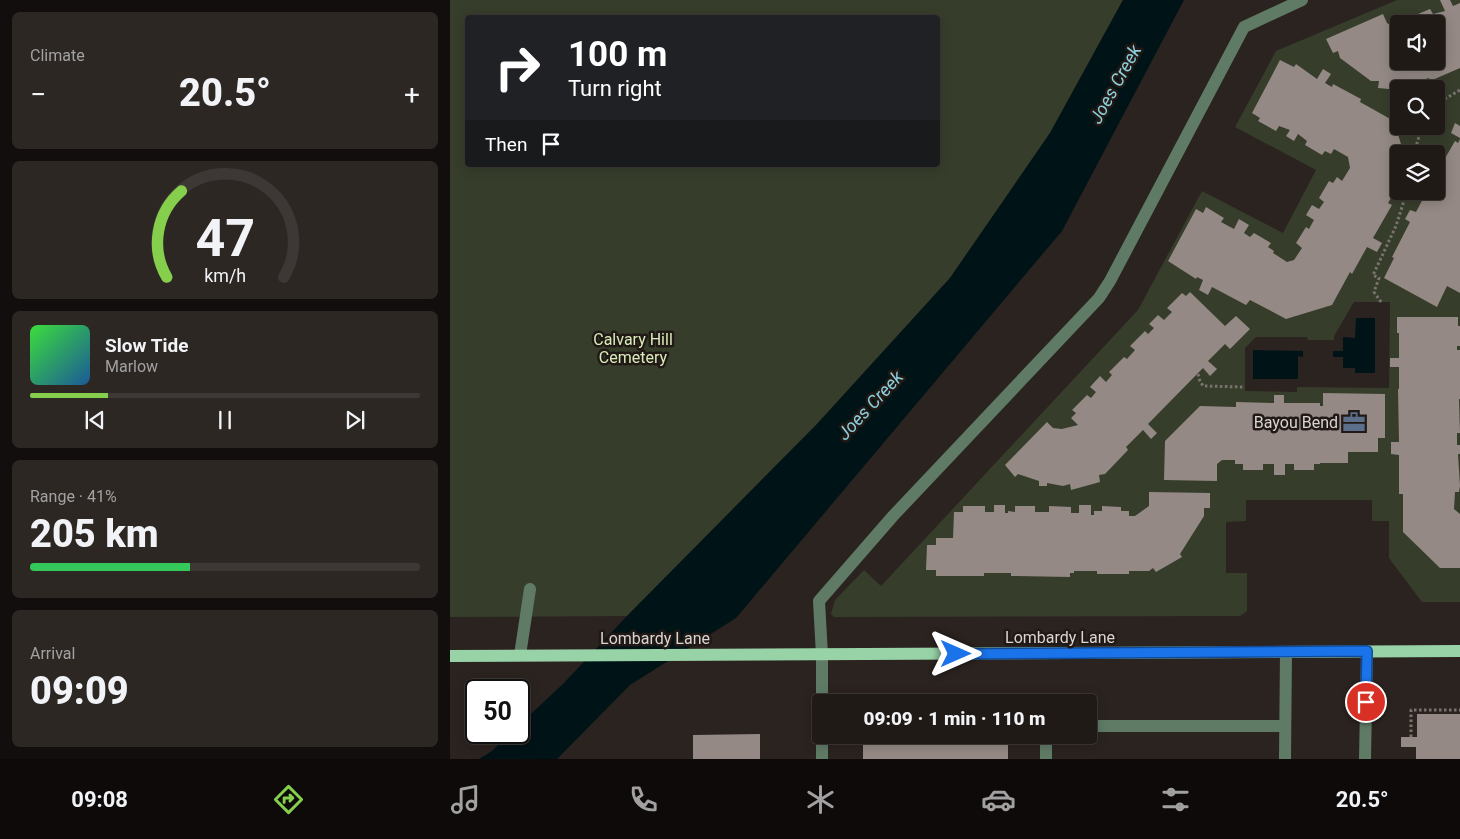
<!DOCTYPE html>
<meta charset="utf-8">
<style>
body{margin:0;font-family:Roboto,sans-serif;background:#2d2724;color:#f1f3f6;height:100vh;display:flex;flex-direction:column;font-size:19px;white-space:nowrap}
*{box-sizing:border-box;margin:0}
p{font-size:16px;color:#a2a1a1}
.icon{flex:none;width:28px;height:28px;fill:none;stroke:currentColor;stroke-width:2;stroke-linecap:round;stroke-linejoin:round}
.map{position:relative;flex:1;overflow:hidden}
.drawer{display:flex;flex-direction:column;gap:12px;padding:12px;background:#120e0d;width:450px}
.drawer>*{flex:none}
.top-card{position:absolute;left:15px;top:15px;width:475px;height:152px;border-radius:5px;box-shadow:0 2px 12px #0003,0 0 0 1px #3d3836;background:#202124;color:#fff;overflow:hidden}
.fabs{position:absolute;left:940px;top:15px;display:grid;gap:10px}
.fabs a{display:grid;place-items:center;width:55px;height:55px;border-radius:5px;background:#201a17;box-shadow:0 2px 12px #0003,0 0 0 1px #3d3836;font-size:25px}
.speed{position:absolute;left:15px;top:679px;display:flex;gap:10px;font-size:25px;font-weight:700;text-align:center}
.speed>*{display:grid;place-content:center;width:65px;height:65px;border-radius:50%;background:#201a17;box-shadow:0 2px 12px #0003,0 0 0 1px #3d3836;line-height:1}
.speed .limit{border:2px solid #111;border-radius:8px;background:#fff;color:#111}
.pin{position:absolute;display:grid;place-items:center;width:42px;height:42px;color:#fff;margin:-21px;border:2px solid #fff;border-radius:50%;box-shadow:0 1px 5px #0007}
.me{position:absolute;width:55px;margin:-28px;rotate:90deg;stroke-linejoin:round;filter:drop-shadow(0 0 4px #0008)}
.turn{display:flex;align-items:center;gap:18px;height:105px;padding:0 20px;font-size:22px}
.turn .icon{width:65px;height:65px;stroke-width:2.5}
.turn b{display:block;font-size:35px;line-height:42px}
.then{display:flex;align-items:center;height:48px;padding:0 20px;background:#0003;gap:10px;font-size:19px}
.big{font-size:38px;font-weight:800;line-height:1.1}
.drawer .card{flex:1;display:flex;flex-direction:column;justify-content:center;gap:8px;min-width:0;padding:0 18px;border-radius:8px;background:#2d2724}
.drawer .dial{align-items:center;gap:0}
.dial svg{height:130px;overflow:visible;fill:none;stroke:#3d3836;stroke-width:7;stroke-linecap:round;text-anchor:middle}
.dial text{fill:#f1f3f6;stroke:none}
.song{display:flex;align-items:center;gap:15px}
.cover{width:60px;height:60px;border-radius:8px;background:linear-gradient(135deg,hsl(120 70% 55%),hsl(210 70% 35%))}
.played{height:5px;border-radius:2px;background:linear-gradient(90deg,#85cf4c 20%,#3d3836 20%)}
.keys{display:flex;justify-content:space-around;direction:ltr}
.heat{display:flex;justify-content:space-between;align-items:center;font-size:28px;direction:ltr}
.charge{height:8px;border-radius:4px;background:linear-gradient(90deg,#34c759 41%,#3d3836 0)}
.trip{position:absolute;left:362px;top:694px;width:285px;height:50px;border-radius:5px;background:#201a17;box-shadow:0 2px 12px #0003,0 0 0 1px #3d3836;font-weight:800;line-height:50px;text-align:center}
.tab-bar{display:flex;height:80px;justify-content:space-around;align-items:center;background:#0d0a09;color:#a2a1a1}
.tab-bar .icon{width:35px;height:35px}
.tab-bar .selected{color:#85cf4c}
.tab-bar b{font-size:22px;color:#f1f3f6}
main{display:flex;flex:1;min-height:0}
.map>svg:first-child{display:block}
.green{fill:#373d2b;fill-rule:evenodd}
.water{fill:#001317}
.building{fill:#948985}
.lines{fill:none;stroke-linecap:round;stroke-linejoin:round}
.path{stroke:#7a7470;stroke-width:3;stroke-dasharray:2.5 2.5;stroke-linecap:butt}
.minor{stroke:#5f7b66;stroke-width:12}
.major{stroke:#98d3a8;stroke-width:12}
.route-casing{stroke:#114b97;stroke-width:12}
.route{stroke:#1a73e8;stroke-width:9}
.labels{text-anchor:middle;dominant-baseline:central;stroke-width:5;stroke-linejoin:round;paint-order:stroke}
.park-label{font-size:16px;fill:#daecb8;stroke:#211916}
.poi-label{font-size:16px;fill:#dad5d2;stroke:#211916;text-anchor:end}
.street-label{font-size:16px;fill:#dad5d2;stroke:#211916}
.water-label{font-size:18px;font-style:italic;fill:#8bd0dc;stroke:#211916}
</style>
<main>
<section class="drawer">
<div class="card"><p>Climate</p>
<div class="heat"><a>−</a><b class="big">20.5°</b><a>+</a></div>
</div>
<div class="card dial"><svg viewBox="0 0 100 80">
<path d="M14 69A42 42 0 1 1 86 69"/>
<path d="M14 69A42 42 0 0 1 23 16" stroke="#85cf4c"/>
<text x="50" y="56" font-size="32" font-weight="700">47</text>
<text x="50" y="72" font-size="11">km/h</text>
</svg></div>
<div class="card">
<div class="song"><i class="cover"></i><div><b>Slow Tide</b><p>Marlow</p></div></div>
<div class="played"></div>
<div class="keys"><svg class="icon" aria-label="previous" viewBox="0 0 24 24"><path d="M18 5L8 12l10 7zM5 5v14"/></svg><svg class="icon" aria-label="pause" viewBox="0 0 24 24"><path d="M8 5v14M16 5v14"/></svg><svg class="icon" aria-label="next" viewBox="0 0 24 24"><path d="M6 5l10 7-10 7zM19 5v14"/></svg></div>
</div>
<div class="card"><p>Range · 41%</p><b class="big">205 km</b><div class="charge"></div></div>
<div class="card"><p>Arrival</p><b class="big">09:09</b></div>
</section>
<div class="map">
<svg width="1010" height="759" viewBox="0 0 1010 759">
<rect width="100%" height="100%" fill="#2b231f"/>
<path class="green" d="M0 0H673L600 133 500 278 367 424 177 616 0 617ZM18 18H488V165H18Z
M947 0H1010V602H972L939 558V521H922V500H796V521L776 522V573H797V611L790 616 384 617 381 614 385 600 414 570 431 586 688 310 752 191 833 233 866 170 785 127 826 51ZM949 24H986V61H949ZM949 89H986V126H949ZM949 154H986V191H949ZM904 302H940L939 388 847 387V392L795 391V348L806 337H857L858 340H884V336Z"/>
<path class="water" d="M673 0H734L612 231 286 618 180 685 107 759H29L42 751 61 733 69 732V725L113 684 177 616 367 424 500 278 600 133Z
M906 318H925V373H905V368H893V357H883V351H893V337L905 338Z
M803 350 853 351V357L848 356V379H803Z"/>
<path class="building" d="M990 0H1000L1003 6 1010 3V68L980 81 979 78 959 84 958 89 949 90 928 88 929 81H921L890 58 888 51 883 53 876 39 933 14 937 23 943 27 949 28V61H986V24H964L961 17 980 9 983 14 995 11Z
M830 60 844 67 846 64 867 79 873 69 881 74 875 83 882 87 883 84 911 99 910 102 944 121 954 154H949V185L938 203 942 205 923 238 932 243 927 252 917 247 902 274 900 272 882 305 836 319 800 300 796 305 762 287 758 295 749 290 753 280 747 277 746 279 718 261 746 209 753 213 756 207 774 218 771 222 784 229 789 219 799 225 794 233 800 237 804 233 821 243 818 247 824 251 823 253 837 262 844 260 852 248 846 243 856 227 859 229 864 220 856 215 862 205 869 209 874 202 869 198 879 181 883 183 887 177 892 181 900 168 898 157 884 149 881 154 875 151 872 155 855 145 857 141 848 134 844 141 836 136 840 130 829 126 826 131 808 121 810 118 802 113Z
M1005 123 1010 126V138L1001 133Z
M1010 139V293L997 286 987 307 934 278 944 258 942 257 960 222 955 219 960 210 966 212 977 191H986V174L1005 141 1008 143Z
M740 292 775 326 786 316 800 329 780 349 775 344 758 361 767 369 760 376 753 368 698 424 707 433 701 439 693 430 676 447 678 450 655 474 649 475 650 482 621 490 620 484 613 486 597 483V486H589V481L568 474 565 477 555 465 597 422 603 428 612 429 628 425 621 418 626 413 622 410 637 395 641 398 646 392 640 387 650 376 656 382 662 375 659 372 674 357 677 359 685 350 680 346 695 331 698 334 704 328 699 324 708 315 714 320 722 312 717 308 732 293 736 296Z
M947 317H1008V326H1010V346H1007V350H1010V399H1009L1010 433H1007V445H1010V454H1008L1010 486 1009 492H1005L1004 509 1010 514V568H990L953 532V494H949V455L941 454V442H949L948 389H949V367H940V358H949V333H947Z
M873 393 935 394V438H928V452H898V463H870V464H864V470H844V464H835V475H824V464H813V470H793V464H785V460H772L767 464V481L714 480 715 441 750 406 786 407V402L824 403V395H834V403H870V406H873Z
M699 492 760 493V508H754V516L730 554 732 557 706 572 703 568 699 571H679V574H647V571H624V573H620V577L561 576V573H534V576H486V570H476L477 545H486V538H503L504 512H513V506H535V512H544V505H555V513H558V511L565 512V506H585V512H599V506L621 507V513H629V505H641V515H644V511H652V506L671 507V511H679V516H685L699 506Z
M413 700H558V702H413Z
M967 714H1010V759H966V747H951V737H967Z
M310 734V759H243V735Z
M413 735H558V759H413Z"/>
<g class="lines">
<path class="path" d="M986 104 1010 90
M964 154 972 126
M931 302 924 292 929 278 923 275 946 226 957 191
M748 374 750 381 753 386 795 387
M961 737V710H1010"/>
<path class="minor" d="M70 655 80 589
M372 702V655L369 601 443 516 649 298 660 281 794 27 852 0
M639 726H835
M372 735V759
M596 759V735
M835 759 836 652
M915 759 917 651"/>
<path class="major" d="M0 656 1010 651"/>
</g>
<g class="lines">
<defs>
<path id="route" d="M506 654 917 651 916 702"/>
</defs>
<use href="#route" class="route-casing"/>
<use href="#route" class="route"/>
</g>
<defs>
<symbol id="office-bare" viewBox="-9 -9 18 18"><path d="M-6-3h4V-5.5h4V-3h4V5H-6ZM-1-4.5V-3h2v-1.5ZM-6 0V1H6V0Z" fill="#5c6f8a" stroke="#211916" stroke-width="2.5" paint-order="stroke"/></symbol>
</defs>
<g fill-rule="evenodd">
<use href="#office-bare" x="888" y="406" width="32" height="32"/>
</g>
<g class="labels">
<g class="park-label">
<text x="183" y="339">Calvary Hill<tspan x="183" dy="18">Cemetery</tspan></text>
</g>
<g class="poi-label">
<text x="888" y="422">Bayou Bend</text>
</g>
<g class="street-label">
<text x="610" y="637">Lombardy Lane</text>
<text x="205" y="638">Lombardy Lane</text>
</g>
<g class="water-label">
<text transform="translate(665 84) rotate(-61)">Joes Creek</text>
<text transform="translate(420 405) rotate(-47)">Joes Creek</text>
</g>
</g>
</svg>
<div class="fabs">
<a><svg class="icon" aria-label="sound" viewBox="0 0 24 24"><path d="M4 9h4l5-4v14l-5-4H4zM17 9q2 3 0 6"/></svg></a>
<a><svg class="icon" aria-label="search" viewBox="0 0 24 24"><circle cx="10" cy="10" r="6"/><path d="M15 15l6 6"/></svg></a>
<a><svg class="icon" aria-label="layers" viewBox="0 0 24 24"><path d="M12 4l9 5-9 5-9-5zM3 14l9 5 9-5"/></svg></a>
</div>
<div class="speed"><div class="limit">50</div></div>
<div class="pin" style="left:916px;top:702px;background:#d93025"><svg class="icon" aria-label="arrive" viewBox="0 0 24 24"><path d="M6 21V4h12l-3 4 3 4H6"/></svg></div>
<svg class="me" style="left:506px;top:654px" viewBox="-20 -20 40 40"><path d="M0-17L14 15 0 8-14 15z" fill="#1a73e8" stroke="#fff" stroke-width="4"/></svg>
<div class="trip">09:09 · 1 min · 110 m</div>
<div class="top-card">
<div class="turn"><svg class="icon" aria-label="right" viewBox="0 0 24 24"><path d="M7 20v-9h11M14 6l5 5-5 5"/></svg><div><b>100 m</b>Turn right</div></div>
<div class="then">Then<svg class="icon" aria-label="arrive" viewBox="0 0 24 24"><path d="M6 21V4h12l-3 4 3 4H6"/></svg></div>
</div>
</div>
</main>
<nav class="tab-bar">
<b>09:08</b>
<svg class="icon selected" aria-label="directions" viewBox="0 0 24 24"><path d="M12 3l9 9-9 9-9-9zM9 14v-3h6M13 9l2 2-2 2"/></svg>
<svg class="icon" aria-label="music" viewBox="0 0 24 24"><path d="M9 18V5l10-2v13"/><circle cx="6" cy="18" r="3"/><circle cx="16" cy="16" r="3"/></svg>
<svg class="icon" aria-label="phone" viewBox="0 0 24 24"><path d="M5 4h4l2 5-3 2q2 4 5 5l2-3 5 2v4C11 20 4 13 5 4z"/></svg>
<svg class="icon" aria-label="climate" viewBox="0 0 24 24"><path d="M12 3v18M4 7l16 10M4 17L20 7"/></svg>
<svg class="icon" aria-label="car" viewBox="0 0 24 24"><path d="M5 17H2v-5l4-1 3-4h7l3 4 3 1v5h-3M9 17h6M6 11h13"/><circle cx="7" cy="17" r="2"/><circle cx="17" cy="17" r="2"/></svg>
<svg class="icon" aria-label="filters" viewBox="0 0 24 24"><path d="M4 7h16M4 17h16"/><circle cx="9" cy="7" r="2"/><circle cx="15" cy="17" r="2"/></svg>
<b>20.5°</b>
</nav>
